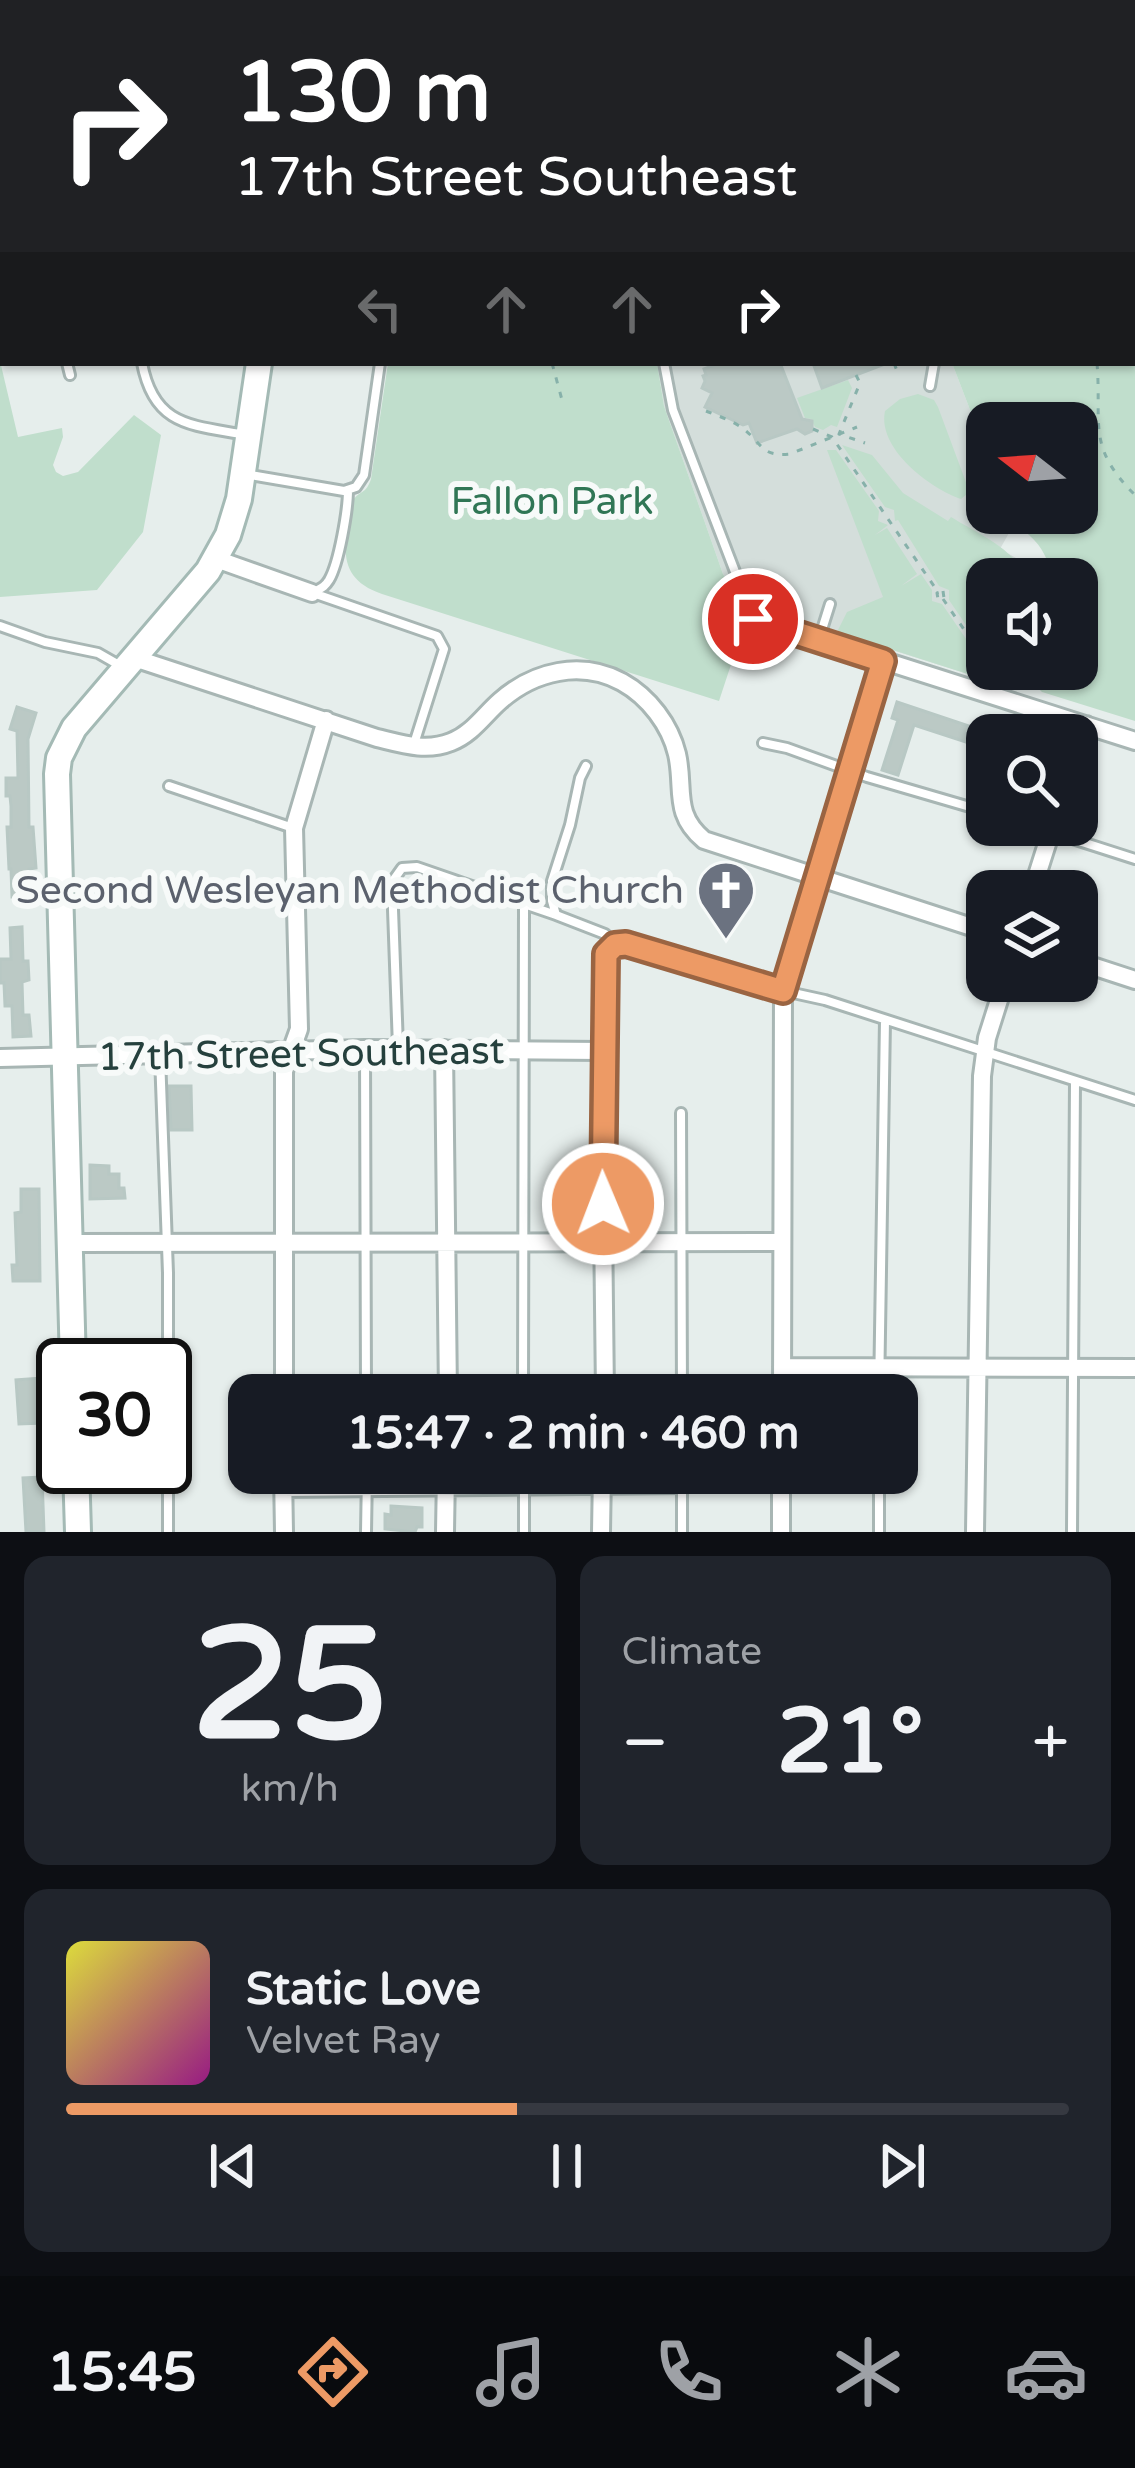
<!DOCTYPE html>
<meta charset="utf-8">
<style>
body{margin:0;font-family:"Varela Round",sans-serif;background:#20242c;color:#f1f3f6;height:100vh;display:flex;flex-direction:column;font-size:45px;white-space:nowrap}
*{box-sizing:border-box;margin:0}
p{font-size:39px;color:#9ea1a6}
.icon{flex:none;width:66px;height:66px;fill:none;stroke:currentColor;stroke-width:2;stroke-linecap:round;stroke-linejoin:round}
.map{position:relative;height:1532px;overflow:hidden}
.drawer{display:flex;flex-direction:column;gap:24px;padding:24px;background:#0d0f14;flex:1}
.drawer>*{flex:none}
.banner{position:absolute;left:0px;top:0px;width:1137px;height:366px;box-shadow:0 3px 9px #0004;background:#202124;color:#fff;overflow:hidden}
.needle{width:78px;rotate:287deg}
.tools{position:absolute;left:966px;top:402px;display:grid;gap:24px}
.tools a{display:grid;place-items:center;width:132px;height:132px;border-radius:24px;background:#171b24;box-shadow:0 3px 9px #0004;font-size:60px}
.speed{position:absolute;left:36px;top:1338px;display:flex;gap:24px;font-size:60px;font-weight:700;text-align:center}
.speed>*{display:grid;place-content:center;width:156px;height:156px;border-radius:50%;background:#171b24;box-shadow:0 3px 9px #0004;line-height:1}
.speed .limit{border:6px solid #111;border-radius:18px;background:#fff;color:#111}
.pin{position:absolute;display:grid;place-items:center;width:102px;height:102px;color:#fff;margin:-51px;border:6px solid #fff;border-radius:50%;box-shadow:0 3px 12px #0007}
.me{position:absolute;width:132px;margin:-66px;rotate:359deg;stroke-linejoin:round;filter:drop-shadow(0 0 9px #0008)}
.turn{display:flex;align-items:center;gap:42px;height:252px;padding:0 36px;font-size:54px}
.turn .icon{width:156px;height:156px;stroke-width:2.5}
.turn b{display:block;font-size:84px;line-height:102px}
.lanes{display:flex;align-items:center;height:114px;padding:0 36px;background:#0003;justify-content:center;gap:60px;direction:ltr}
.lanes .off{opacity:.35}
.big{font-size:90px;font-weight:700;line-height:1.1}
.drawer .widget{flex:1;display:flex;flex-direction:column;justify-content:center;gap:18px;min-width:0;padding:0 42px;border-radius:24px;background:#20242c}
.drawer .dial{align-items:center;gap:0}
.dial b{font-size:156px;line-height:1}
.song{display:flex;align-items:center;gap:36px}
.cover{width:144px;height:144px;border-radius:18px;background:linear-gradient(135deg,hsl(60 70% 55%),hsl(310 70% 35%))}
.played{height:12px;border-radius:6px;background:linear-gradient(90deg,#ed9a65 45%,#363941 45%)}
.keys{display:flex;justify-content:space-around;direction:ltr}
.heat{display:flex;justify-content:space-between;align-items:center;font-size:66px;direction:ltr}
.drawer .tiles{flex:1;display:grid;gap:24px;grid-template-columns:1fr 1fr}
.widget:last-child{grid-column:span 2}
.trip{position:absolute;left:228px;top:1374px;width:690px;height:120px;border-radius:24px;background:#171b24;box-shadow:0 3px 9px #0004;font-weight:700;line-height:120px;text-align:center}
.menu{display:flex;height:192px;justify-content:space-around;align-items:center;background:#090b0e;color:#9ea1a6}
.menu .icon{width:84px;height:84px}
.menu .on{color:#ed9a65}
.menu b{font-size:54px;color:#f1f3f6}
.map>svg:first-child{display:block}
.built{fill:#d4dedb}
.green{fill:#c0decc}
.building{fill:#bbc9c5;stroke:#b8c8c4;stroke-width:3}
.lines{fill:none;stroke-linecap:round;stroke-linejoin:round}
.lane-casing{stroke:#a8b6b4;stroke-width:14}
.street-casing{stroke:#a8b6b4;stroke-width:22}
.secondary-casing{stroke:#a4bab5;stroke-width:30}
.path{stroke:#87b1aa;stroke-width:3;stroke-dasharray:6 9;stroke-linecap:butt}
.lane{stroke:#fff;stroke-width:8}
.street{stroke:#fff;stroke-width:16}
.secondary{stroke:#fff;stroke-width:24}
.route-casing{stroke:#9a6442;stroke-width:30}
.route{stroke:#ed9a65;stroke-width:21}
.labels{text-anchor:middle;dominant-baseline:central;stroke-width:12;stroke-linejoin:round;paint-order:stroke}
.park-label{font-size:39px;fill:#307655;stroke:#f7faf9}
.worship-label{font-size:39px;fill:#5b616d;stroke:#f7faf9;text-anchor:end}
.street-label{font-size:39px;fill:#25403d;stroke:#f7faf9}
</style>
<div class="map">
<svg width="1135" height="1532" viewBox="0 0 1135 1532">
<rect width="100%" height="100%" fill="#e6eeec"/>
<path class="built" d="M657 363H952L987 454V513H1009L1014 524 1000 549 1016 558 1026 579H987V669H1010L1007 676 997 683 739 602 723 574 664 406Z"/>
<path class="green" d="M761 0H1135V721L1042 692 1032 682 1036 669H1077V579H1053C1049 562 1043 547 1029 535 1020 526 1014 526 1009 513H1077V423H987V454L952 363H1134V3H758Z
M0 361 18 437 62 428 63 437 53 465 56 472 63 476 78 472 134 415 161 435 143 532 97 590 0 597Z
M388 363H657L664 406 723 574 747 616 719 701 382 594C344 581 342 557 348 521 349 520 352 503 352 502 359 490 366 495 371 479Z
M848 380 852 388 837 427 831 425 823 430 815 427 811 419 805 418 797 398Z
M918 394 934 400 938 407 967 485V494L961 499C929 488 877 448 885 411L900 399Z
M842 445 872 455 903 493 948 521 951 517C978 534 1015 548 1026 579H987V656L949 600V590L939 586 898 520 895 521 894 510 885 507Z
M827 450H836L879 511 878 521 888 525 875 535 887 528 917 574 901 586 921 574 932 590V601L942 604 984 665 980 678 837 632 847 612 883 597Z"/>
<path class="building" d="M720 363H780L802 419 812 421V431L805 434 797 429 757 443 749 423 743 425 705 407 712 393 702 388 705 381 703 376 706 375 704 369Z
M813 363H884L885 364 822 388Z
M897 702 987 732V749L914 725 898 775 882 770 898 720 892 718Z
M17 707 36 713 28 739 29 827H33L36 868 29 869 30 897H12L11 869H9L7 827H11V806L10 796H6V778H18L17 731 10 729Z
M22 927 23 961H28L29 980 22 982 23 1015H29L31 1036 13 1037 12 1006H5L4 983H0V959H11L10 928Z
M169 1086H191L192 1130H171Z
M90 1165 109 1166V1174H119V1188H124L125 1198 90 1199Z
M21 1189H39L40 1281H13L12 1265H17L15 1213 21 1212Z
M41 1378 43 1423 19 1424 16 1380Z
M42 1477 44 1532H26L23 1478Z
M391 1506 422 1508V1527H417L415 1532 385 1529V1514L391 1515Z"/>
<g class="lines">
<defs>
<path id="lane" d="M37 0V3
M747 3 749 0
M67 363 70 375
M142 363C154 427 192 425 246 435
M664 363 673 410 752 616
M930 386 934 363
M250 475 344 491 356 487 364 475 380 363
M314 592C321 588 324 588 329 580 339 563 348 510 348 490
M313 593 437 636 444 649 413 747
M0 626 45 642 98 653 119 665
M819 639 830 604
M763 743 787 748 867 777 987 812
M586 766 580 778 570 825 552 881V901L556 915 605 934 614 944
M169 786 293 828
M1029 825 1135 859
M784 991 825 1000 1135 1100
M398 1047 392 882 402 868 417 867 556 915
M365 1049 366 1395
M160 1056 168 1273V1532
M681 1113 682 1395
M523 1395 524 903
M879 1395 885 1020
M524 1473V1532
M682 1473V1532
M366 1532 367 1473
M879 1532V1473
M1072 1532 1075 1082"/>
<path id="street" d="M72 0 73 3
M216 559 312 593
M753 619 1135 741
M134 658 377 738C402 744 426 752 451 742 472 734 484 715 500 701 534 671 581 660 622 682 649 697 670 725 677 754 685 789 672 813 704 840L987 932
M1077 753 1086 725
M1032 891 1053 825
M1077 961 1135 980
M444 1049 448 1395
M0 1058 365 1049 603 1051
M70 1243 782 1242
M782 1367 1135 1368
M284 1395V1071L299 1029 294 828 326 720
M605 1395 602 1131 606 954 615 945 626 944 783 991
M782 1395 783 991 883 661
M283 1473 284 1532
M283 1488 682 1484
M445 1532 446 1473
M601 1532 602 1473
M781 1532V1473
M975 1532 982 1076 987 1038 1005 981"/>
<path id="secondary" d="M308 3V0
M73 1365 57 774 59 758 74 728 208 571 228 535 239 499 259 363
M76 1467 78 1532"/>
</defs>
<use href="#lane" class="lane-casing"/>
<use href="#street" class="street-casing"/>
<use href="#secondary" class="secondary-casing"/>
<path class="path" d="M1074 0 1075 3
M552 363 562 400
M894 363 899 376
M1097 363C1102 425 1086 446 1135 495
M856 375 860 383 839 434 865 443
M706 411C718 416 734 421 745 430 763 445 762 457 790 454L857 427
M813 429 832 437 938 592
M943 591 944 598 938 599 937 593Z
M943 599 987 663
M990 669 997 682"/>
<use href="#lane" class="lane"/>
<use href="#street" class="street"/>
<use href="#secondary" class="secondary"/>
</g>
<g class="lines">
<defs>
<path id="route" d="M603 1204 606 954 615 945 626 944 783 991 883 661 753 619"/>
</defs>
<use href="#route" class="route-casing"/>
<use href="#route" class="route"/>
</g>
<defs>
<symbol id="church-pin" viewBox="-11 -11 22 30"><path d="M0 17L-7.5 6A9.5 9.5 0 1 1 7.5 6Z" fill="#6b7280" stroke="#f7faf9"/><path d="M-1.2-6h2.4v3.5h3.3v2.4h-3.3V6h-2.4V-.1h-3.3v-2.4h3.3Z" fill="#fff"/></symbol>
</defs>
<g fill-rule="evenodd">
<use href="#church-pin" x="693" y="857" width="66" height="90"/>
</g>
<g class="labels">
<g class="park-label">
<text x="552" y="501">Fallon Park</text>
</g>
<g class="worship-label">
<text x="684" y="890">Second Wesleyan Methodist Church</text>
</g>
<g class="street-label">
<text transform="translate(301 1054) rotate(-1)">17th Street Southeast</text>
</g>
</g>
</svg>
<div class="tools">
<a><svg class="needle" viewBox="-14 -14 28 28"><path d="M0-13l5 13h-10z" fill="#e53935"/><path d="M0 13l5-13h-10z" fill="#9ea1a6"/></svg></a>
<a><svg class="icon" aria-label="sound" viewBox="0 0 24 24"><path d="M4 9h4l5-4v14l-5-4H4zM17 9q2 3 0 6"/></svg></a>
<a><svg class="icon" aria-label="search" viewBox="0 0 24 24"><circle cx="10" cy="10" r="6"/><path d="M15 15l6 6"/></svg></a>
<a><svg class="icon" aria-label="layers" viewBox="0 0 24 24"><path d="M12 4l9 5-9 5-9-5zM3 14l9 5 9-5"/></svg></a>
</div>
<div class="speed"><div class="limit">30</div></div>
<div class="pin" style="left:753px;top:619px;background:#d93025"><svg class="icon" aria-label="arrive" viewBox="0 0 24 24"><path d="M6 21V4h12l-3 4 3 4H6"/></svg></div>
<svg class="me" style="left:603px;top:1204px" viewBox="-20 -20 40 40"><circle r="17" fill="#ed9a65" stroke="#fff" stroke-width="3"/><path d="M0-11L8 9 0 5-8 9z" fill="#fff"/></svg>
<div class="trip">15:47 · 2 min · 460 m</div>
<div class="banner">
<div class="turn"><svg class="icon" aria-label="right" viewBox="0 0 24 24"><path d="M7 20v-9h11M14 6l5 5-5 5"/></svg><div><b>130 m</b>17th Street Southeast</div></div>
<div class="lanes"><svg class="icon off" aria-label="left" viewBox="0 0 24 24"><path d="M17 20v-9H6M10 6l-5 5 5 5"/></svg><svg class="icon off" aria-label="ahead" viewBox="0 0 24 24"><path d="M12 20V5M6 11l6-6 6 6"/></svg><svg class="icon off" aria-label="ahead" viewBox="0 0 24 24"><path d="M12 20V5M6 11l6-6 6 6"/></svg><svg class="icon" aria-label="right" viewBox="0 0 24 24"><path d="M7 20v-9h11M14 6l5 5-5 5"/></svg></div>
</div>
</div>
<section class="drawer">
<div class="tiles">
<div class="widget dial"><b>25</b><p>km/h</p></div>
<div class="widget"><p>Climate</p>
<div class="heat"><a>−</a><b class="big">21°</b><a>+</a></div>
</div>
<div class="widget">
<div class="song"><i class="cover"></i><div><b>Static Love</b><p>Velvet Ray</p></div></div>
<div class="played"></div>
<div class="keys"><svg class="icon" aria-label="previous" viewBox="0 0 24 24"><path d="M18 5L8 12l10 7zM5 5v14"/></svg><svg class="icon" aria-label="pause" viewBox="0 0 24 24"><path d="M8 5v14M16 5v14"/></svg><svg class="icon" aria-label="next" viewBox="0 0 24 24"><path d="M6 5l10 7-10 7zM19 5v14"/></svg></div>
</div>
</div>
</section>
<nav class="menu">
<b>15:45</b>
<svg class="icon on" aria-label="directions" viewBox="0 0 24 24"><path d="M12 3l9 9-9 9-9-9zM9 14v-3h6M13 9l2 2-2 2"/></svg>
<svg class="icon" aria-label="music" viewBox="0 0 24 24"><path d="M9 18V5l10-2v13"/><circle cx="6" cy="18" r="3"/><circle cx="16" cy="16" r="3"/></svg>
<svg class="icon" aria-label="phone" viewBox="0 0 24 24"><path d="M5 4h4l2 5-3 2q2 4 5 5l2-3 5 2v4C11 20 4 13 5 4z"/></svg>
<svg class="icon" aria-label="climate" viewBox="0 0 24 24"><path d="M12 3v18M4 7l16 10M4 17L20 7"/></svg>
<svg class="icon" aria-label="car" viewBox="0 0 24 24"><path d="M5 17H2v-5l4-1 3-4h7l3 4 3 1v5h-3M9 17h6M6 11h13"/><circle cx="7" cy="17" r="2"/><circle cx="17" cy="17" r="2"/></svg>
</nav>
